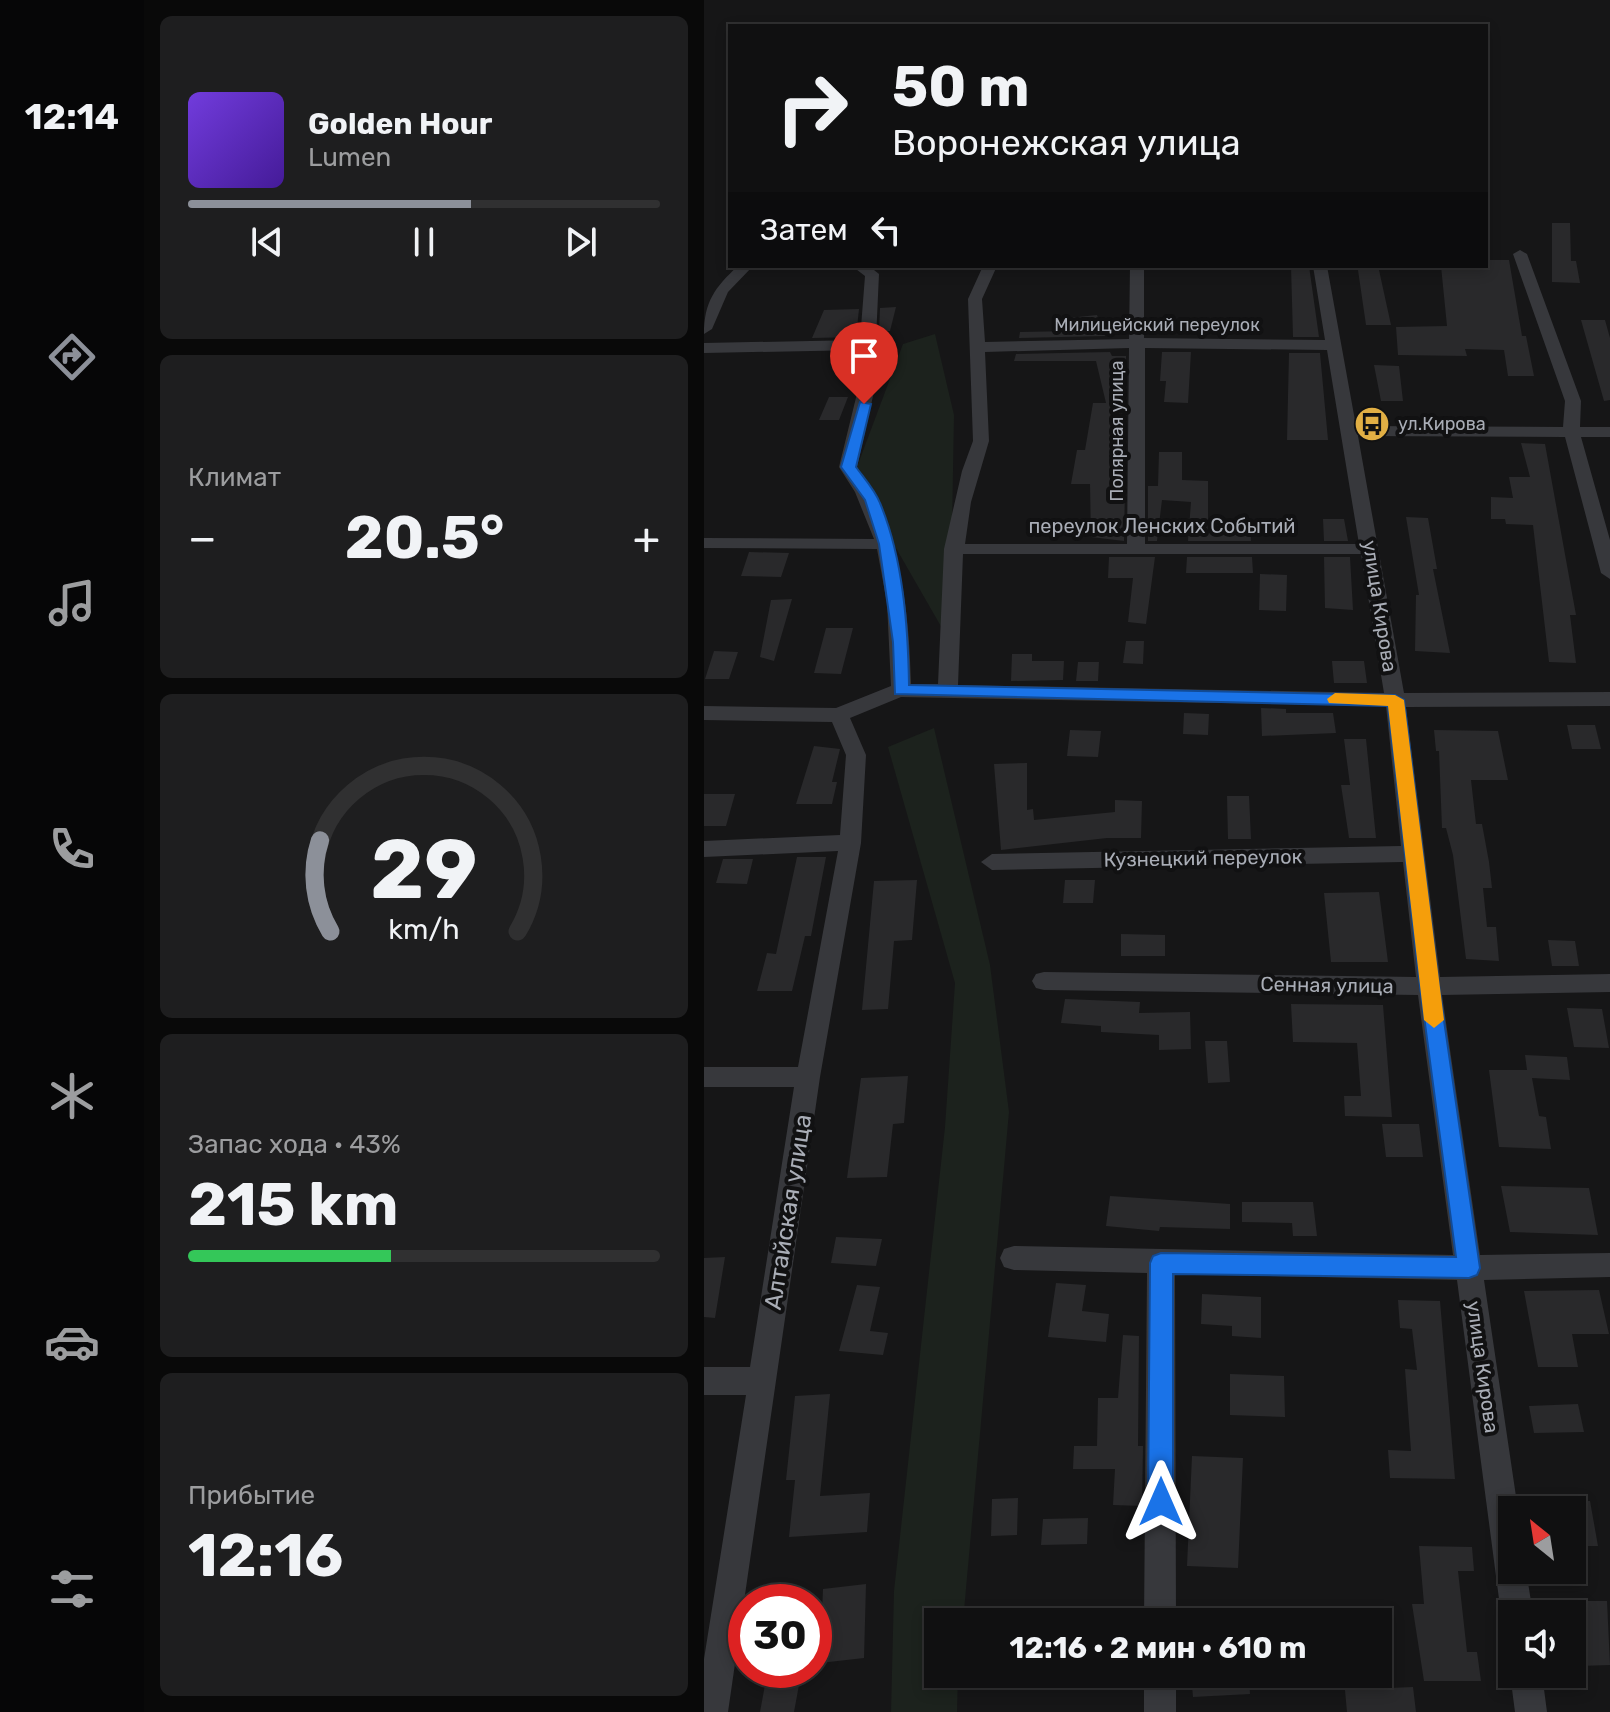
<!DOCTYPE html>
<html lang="ru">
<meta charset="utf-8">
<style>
body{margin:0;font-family:Rubik,sans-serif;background:#1e1e1f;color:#f1f3f6;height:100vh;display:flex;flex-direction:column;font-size:30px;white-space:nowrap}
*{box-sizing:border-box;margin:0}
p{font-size:26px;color:#9c9d9f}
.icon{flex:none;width:44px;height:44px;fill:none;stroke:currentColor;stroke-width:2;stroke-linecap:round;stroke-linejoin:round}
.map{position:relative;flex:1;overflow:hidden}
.panel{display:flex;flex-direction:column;gap:16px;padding:16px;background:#090909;width:560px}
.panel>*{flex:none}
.hud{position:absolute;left:24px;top:24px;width:760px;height:244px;border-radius:0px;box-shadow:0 4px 12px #0003,0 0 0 2px #303031;background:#101011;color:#f1f3f6;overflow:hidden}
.needle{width:52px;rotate:330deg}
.fabs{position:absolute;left:794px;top:1496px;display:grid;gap:16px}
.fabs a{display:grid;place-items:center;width:88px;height:88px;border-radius:0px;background:#101011;box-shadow:0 4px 12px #0003,0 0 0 2px #303031;font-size:40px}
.speed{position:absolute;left:24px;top:1584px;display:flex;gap:16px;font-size:40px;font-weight:700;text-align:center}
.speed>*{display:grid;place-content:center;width:104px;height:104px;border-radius:50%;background:#101011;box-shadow:0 4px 12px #0003,0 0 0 2px #303031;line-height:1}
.speed .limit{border:12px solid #d22;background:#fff;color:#111}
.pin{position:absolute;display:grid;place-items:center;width:68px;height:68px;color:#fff;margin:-82px -34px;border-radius:50% 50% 50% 0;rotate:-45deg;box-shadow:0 0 8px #0007}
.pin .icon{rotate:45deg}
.me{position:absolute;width:88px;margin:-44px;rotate:0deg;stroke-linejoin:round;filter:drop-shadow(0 0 6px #0008)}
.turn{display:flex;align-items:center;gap:28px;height:168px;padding:0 32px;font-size:36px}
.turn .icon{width:104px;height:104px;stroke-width:2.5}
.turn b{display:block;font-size:56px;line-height:68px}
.then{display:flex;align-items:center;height:76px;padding:0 32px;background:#0003;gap:16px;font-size:30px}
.big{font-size:60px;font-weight:700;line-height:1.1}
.panel .card{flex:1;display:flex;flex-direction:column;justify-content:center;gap:12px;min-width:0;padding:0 28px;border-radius:12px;background:#1e1e1f}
.panel .dial{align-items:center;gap:0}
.dial svg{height:208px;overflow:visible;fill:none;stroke:#303031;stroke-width:7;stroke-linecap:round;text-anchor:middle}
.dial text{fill:#f1f3f6;stroke:none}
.song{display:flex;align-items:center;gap:24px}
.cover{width:96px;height:96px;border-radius:12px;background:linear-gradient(135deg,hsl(260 70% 55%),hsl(260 70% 35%))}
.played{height:8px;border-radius:4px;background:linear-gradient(90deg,#8c9099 60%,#303031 60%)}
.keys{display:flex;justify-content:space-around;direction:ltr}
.heat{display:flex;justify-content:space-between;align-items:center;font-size:44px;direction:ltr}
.charge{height:12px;border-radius:6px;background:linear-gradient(90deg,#34c759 43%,#303031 0)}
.trip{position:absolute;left:220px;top:1608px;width:468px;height:80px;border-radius:0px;background:#101011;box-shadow:0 4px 12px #0003,0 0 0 2px #303031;font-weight:700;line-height:80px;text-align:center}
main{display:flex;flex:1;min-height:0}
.tab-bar{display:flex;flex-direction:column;width:144px;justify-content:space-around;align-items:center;background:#060607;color:#9c9d9f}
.tab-bar .icon{width:56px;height:56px}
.tab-bar .active{color:#8c9099}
.tab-bar b{font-size:36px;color:#f1f3f6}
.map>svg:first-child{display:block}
.green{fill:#1c221d}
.building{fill:#29292b}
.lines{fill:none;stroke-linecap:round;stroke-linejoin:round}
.minor{fill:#37383c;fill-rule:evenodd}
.route{fill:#1a73e8;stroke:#114b97;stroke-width:2}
.slow{fill:#f59e0b}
.labels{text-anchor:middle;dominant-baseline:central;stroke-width:8;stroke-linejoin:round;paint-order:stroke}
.far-street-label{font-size:18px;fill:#a9adb6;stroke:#111112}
.far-poi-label{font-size:18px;fill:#a9adb6;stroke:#111112;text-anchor:start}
.street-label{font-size:20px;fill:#a9adb6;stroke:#111112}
.near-street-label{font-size:24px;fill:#a9adb6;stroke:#111112}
</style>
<main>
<nav class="tab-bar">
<b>12:14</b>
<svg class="icon active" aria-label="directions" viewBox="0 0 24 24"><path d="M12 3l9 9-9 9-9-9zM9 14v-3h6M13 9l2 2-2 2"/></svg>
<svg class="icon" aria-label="music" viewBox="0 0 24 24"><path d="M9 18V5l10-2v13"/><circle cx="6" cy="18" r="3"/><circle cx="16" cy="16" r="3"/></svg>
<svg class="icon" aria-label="phone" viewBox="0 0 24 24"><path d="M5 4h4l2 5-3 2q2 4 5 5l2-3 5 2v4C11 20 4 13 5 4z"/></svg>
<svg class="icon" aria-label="climate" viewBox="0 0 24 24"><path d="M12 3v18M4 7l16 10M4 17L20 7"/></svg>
<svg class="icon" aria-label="car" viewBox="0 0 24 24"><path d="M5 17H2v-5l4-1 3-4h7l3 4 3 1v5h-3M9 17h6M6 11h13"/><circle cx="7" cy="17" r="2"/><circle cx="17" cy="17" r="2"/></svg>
<svg class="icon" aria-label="filters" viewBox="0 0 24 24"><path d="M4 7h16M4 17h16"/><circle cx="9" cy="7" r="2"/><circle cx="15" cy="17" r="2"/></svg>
</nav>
<section class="panel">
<div class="card">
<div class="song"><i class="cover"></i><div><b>Golden Hour</b><p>Lumen</p></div></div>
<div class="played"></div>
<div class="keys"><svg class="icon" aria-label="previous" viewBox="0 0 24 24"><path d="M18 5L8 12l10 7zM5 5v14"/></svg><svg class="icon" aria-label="pause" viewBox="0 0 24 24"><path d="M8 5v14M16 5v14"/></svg><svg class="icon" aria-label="next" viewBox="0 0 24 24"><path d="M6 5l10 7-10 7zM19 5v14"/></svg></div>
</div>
<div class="card"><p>Климат</p>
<div class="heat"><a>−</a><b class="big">20.5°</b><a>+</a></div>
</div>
<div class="card dial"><svg viewBox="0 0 100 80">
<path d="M14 69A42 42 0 1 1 86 69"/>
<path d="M14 69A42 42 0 0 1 10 34" stroke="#8c9099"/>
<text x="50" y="56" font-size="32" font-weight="700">29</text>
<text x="50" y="72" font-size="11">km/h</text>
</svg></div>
<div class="card"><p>Запас хода · 43%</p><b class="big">215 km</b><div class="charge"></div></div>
<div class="card"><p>Прибытие</p><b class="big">12:16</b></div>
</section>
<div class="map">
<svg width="906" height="1712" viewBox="0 0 906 1712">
<rect width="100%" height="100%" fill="#161617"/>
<path class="green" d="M231 334 250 415 246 642 150 475 199 344Z
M230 728 286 965 305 1112 259 1622H234V1674H254L253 1712H187L190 1591 241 1127 251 983 184 747Z"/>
<path class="building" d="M848 223H866L867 261H872L876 283 848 282Z
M782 260H805L818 336H822L830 376H804L800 350 761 349 763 356 694 355 692 327 743 326 737 266H782Z
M587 266H605L615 337H589Z
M654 270H675L687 325H662Z
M192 307 186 331H175L176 308Z
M155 309 152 337 108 338 120 310Z
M393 315 401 336 315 338 316 332 369 331 364 318Z
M877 320H901L906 338V400L900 401Z
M406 352 408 356H422V380L411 437H417L407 486H421L420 541 387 537 386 484H367L373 450H381L389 403H402L392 361H310L312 354Z
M458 352H487L484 403 460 402 462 381H456Z
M585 353H616L624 440H583Z
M670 365 695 366 699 401H677Z
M125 397H144L135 420H115Z
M817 443 841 444 872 615H866L872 663 845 662 829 525 802 524 801 519H787V497L809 498 805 477H826Z
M455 452H478V480L504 481V522H546L547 541H484L487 502 458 500 453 541H444V486H454Z
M702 517 724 518 733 569H729L746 653 711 651 712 595H715Z
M619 519H640L644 541H620Z
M45 552 85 553 77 577 37 576Z
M405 557H451L442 624 424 622 429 578H404Z
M483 557H548L549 573H482Z
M620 557H646L649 610 621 608Z
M556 574 583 575 582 611 555 610Z
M88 599 70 661 56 657 67 600Z
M122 628H149L137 674 110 673Z
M422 641H440L439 664 419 663Z
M10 651 34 652 25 679H1Z
M308 654H328V661H360L359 680 307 681Z
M628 661H660L663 683H630Z
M374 662H395L394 681H372Z
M557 708 582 709V713H629L632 733 558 736Z
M480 713 505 714 504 735 479 734Z
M863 725H891L897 749H868Z
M366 730 397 731 394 757 363 756Z
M730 730 794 731 804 780H767L772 824H778L785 862 788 888H779L783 927H792L795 961 762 959 749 855 742 828H738L735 751H732Z
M640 739H662L672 838H645L637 785H646Z
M110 746 136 749 128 782H133L128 804H92Z
M323 763V810L329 809 330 820 411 812V800L438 801 437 838H403L297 850 290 764Z
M0 794H31L22 826H0Z
M523 796H545L547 839H524Z
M93 857H122L107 936H101L88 991H53L63 953 72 954Z
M19 859H49L43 884 12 883Z
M213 880 208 940 190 941 184 1009 158 1010 170 881Z
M361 880H391L389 903H359Z
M675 892 684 962H627L620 893Z
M417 934 461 935V956H417Z
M844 940 871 941 875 966H848Z
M361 999 436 1002 435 1013 486 1012 487 1049 455 1050V1035L397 1032V1026L357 1023Z
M587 1004 679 1005 688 1117 641 1116 640 1096H657L653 1043 589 1042Z
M863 1008 898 1009 905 1048 870 1047Z
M501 1041H523L526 1082 504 1083Z
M821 1055 863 1057 866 1080 828 1078 835 1116 842 1117 847 1149 795 1147 785 1070H823Z
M204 1076 200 1123 189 1124 183 1177 143 1178 157 1078Z
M678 1124H715L719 1157H682Z
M797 1186 885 1188 894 1235 806 1232Z
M406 1196 526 1204V1229L456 1227 455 1231 402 1226Z
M538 1202H609L613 1236H589L588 1223 538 1222Z
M132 1237 178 1239 172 1266 127 1263Z
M21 1257 11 1318 0 1317V1258Z
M352 1283 382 1285 378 1311 405 1314 402 1342 344 1337Z
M153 1285 176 1287 166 1331 184 1333 179 1355 135 1351Z
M895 1290 905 1334H868L874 1367H834L820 1291Z
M498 1294 557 1297V1338L528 1336V1326L497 1324Z
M694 1300 736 1301 751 1479 686 1478 684 1450 707 1451 701 1369 713 1370 708 1329 696 1328Z
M419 1335 435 1336 434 1446H439L438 1506 409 1505 411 1469H369L370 1446H393L394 1398H414Z
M526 1374 580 1376 581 1417 526 1415Z
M126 1394 116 1496 166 1493 163 1532 85 1537 91 1480H82L91 1396Z
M874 1404 880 1432 830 1433 825 1406Z
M488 1456 539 1458 534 1568 483 1566Z
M314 1498 313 1535 287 1536 288 1499Z
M868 1501H886L894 1546H868Z
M384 1518 383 1544 337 1545 339 1519Z
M715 1546 768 1547 770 1571H754L763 1652H773L777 1681H720L708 1604H720Z
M162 1584 160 1658 116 1663 119 1589Z
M864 1601H903L906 1665 875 1666Z
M63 1674H97L90 1712H56Z
M487 1674H545L546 1694 489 1697Z
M709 1687 712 1712H643L641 1690Z"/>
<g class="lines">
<path class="minor" d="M816 250 823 254 877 401 876 427H906V437H877L906 540V579L897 573 861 437 654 436 700 693 906 692V706L702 707 736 977 906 974V992L738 995 776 1255 906 1253V1277L780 1280 814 1510H808V1570H822L829 1614H808V1628L802 1625 797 1614 753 1280 471 1274 472 1622H440L443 1273 310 1270 300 1267 296 1258 300 1249 310 1246 749 1255 714 995 340 990 332 988 328 981 332 974 340 972 712 977 699 862 288 870 277 862 288 854 697 846 682 706 197 697 146 718 162 755 157 843 116 1077 24 1712H0V1659L42 1395H0V1367H46L90 1087H0V1067H94L134 851 0 857V841L136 835 142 755 128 722 0 720V706L132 708 187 686 183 603 173 549 0 548V538L170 539 151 492 135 467 160 365 158 350 0 353V343L156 340 161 276 148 266H165L175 274 172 339 176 365 153 467C196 534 205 605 207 684H234L240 549 258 471 269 441 264 299 279 266H293L278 299 281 342 425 339 426 266H440V338L621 340 609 266H623L652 426 859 427 861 401 809 254ZM425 348 423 544H261L267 502 285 441 281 352ZM441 348 623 350 655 544H441ZM259 554H657L680 693 254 685Z
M34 266H49L24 292 8 329 0 334C0 302 11 287 34 266Z
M60 266H145L138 270H67Z
M808 1669V1674H838L843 1712H811L806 1674Z
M440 1674H472V1712H440Z"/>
</g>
<path class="route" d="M156 402 167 404 152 467C160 478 171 490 176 503 199 558 204 625 205 685L691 695 700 700 735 986 776 1268 773 1275 765 1278 469 1274V1502L465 1511 457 1515 448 1511 444 1502 446 1263 449 1256 457 1253 752 1257 716 986 684 706 191 694 189 642 175 544 161 500 137 467Z"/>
<path class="slow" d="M631 693 691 695 700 700 740 1020 730 1028 720 1020 684 706 625 703 623 699Z"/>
<defs>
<symbol id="bus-disc" viewBox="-11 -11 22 22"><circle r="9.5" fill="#e1af44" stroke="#111112"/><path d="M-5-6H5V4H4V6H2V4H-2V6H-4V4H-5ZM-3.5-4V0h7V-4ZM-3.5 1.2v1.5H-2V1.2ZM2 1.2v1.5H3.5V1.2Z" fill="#111"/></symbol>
</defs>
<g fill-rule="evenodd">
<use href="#bus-disc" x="648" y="404" width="40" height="40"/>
</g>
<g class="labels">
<g class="far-street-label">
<text x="453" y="325">Милицейский переулок</text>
<text transform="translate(413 431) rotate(-90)">Полярная улица</text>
</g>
<g class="far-poi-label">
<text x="694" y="424">ул.Кирова</text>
</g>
<g class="street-label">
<text x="458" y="526">переулок Ленских Событий</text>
<text transform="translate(676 606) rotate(81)">улица Кирова</text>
<text transform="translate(499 858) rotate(-1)">Кузнецкий переулок</text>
<text transform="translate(623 985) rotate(1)">Сенная улица</text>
<text transform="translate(779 1367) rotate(82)">улица Кирова</text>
</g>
<g class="near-street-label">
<text transform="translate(84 1212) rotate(-81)">Алтайская улица</text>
</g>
</g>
</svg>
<div class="fabs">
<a><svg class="needle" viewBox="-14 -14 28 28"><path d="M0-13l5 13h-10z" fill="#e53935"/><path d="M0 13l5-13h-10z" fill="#9c9d9f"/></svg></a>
<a><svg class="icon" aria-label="sound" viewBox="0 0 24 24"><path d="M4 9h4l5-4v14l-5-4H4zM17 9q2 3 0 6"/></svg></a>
</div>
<div class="speed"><div class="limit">30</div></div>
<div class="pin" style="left:160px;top:404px;background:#d93025"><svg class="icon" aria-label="arrive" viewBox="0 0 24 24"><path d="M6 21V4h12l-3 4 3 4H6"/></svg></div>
<svg class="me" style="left:457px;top:1502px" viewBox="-20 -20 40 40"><path d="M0-17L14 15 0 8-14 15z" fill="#1a73e8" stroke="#fff" stroke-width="4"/></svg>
<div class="trip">12:16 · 2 мин · 610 m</div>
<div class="hud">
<div class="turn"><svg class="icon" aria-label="right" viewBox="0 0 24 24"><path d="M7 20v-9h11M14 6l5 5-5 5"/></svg><div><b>50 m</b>Воронежская улица</div></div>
<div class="then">Затем<svg class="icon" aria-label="left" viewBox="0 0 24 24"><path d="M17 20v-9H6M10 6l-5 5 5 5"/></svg></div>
</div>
</div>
</main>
